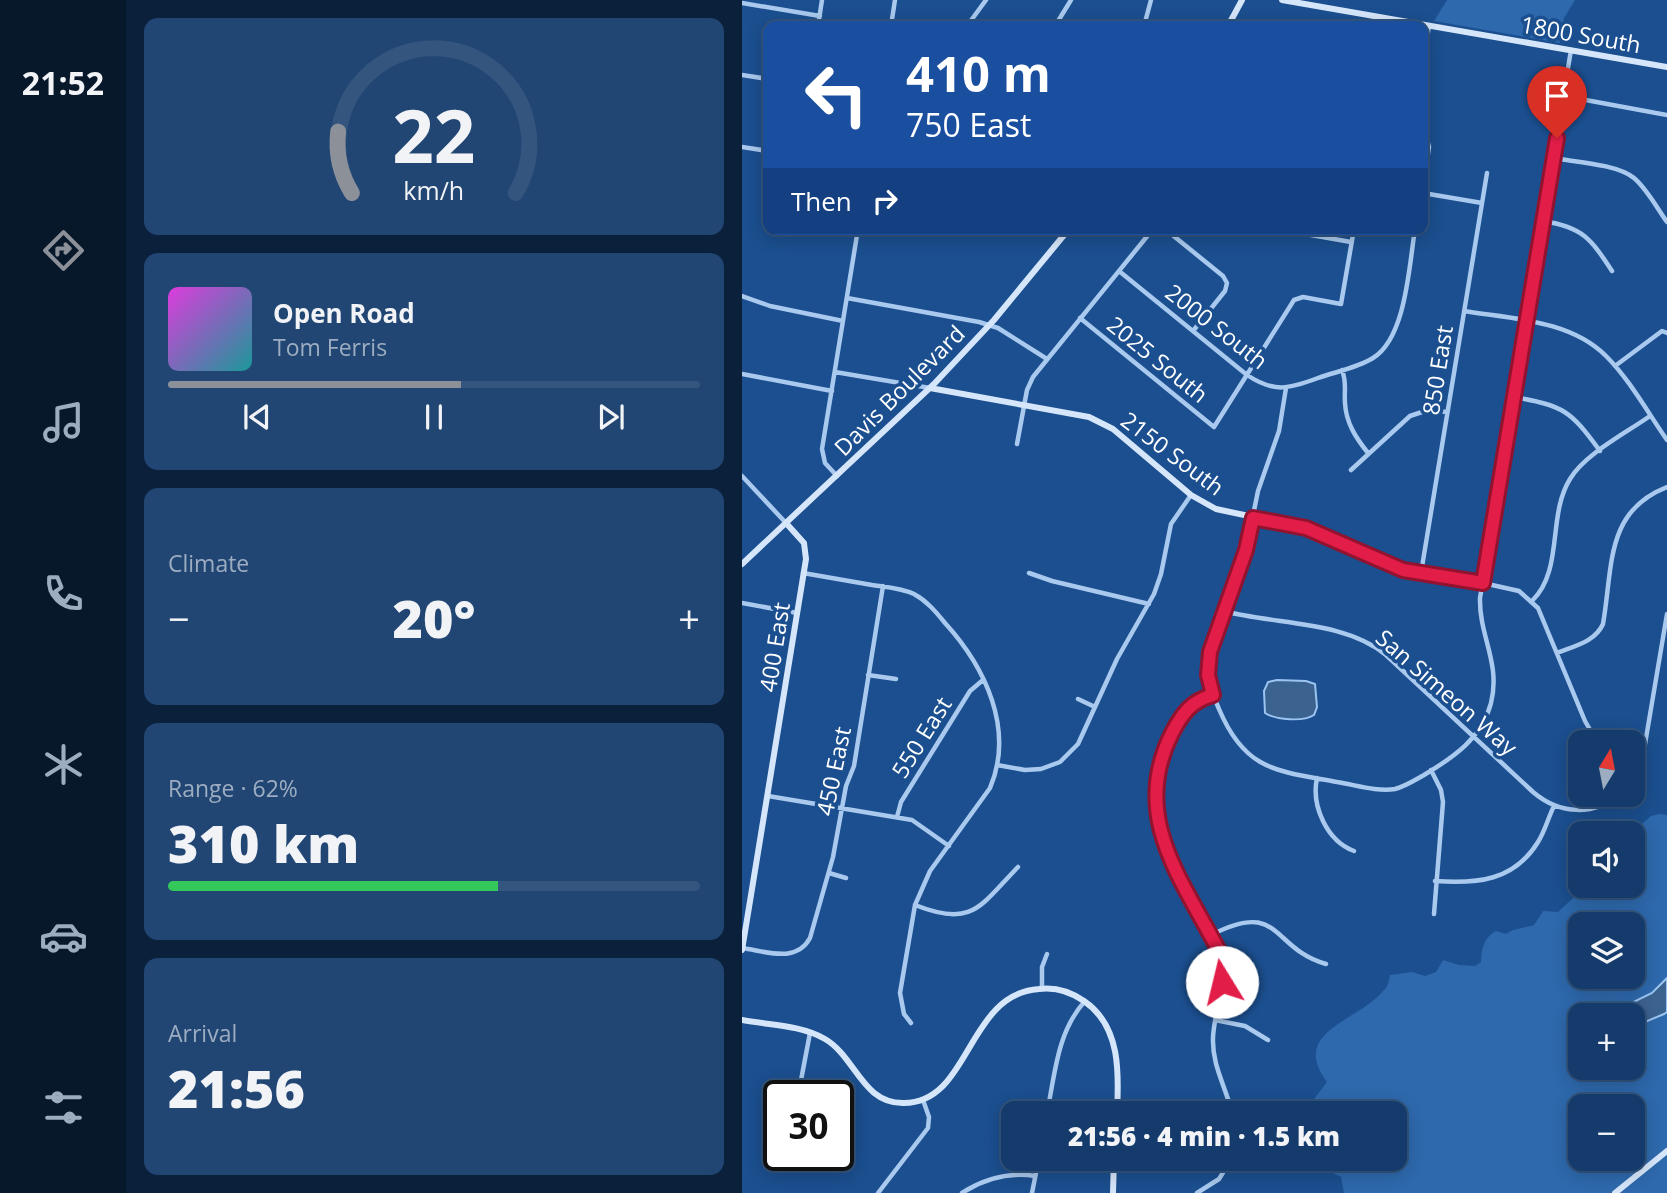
<!DOCTYPE html>
<meta charset="utf-8">
<style>
body{margin:0;font-family:"Open Sans",sans-serif;background:#214673;color:#f1f3f6;height:100vh;display:flex;flex-direction:column;font-size:26px;white-space:nowrap}
*{box-sizing:border-box;margin:0}
p{font-size:23px;color:#9dadc1}
.icon{flex:none;width:38px;height:38px;fill:none;stroke:currentColor;stroke-width:2;stroke-linecap:round;stroke-linejoin:round}
.map{position:relative;flex:1;overflow:hidden}
.details{display:flex;flex-direction:column;gap:18px;padding:18px;background:#0b203b;width:616px}
.details>*{flex:none}
.top-card{position:absolute;left:21px;top:21px;width:665px;height:214px;border-radius:14px;box-shadow:0 4px 18px #0003,0 0 0 2px #33557e;background:#1a4fa0;color:#fff;overflow:hidden}
.needle{width:46px;rotate:10deg}
.buttons{position:absolute;left:826px;top:730px;display:grid;gap:14px}
.buttons a{display:grid;place-items:center;width:77px;height:77px;border-radius:14px;background:#143b6b;box-shadow:0 4px 18px #0003,0 0 0 2px #33557e;font-size:35px}
.speed{position:absolute;left:21px;top:1080px;display:flex;gap:14px;font-size:35px;font-weight:700;text-align:center}
.speed>*{display:grid;place-content:center;width:91px;height:91px;border-radius:50%;background:#143b6b;box-shadow:0 4px 18px #0003,0 0 0 2px #33557e;line-height:1}
.speed .limit{border:4px solid #111;border-radius:10px;background:#fff;color:#111}
.pin{position:absolute;display:grid;place-items:center;width:60px;height:60px;color:#fff;margin:-72px -30px;border-radius:50% 50% 50% 0;rotate:-45deg;box-shadow:0 0 7px #0007}
.pin .icon{rotate:45deg}
.me{position:absolute;width:77px;margin:-38px;rotate:351deg;stroke-linejoin:round;filter:drop-shadow(0 0 5px #0008)}
.turn{display:flex;align-items:center;gap:24px;height:147px;padding:0 28px;font-size:32px}
.turn .icon{width:91px;height:91px;stroke-width:2.5}
.turn b{display:block;font-size:49px;line-height:60px}
.then{display:flex;align-items:center;height:66px;padding:0 28px;background:#0003;gap:14px;font-size:26px}
.big{font-size:52px;font-weight:800;line-height:1.1}
.details .widget{flex:1;display:flex;flex-direction:column;justify-content:center;gap:10px;min-width:0;padding:0 24px;border-radius:14px;background:#214673}
.details .dial{align-items:center;gap:0}
.dial svg{height:182px;overflow:visible;fill:none;stroke:#33557e;stroke-width:7;stroke-linecap:round;text-anchor:middle}
.dial text{fill:#f1f3f6;stroke:none}
.song{display:flex;align-items:center;gap:21px}
.cover{width:84px;height:84px;border-radius:10px;background:linear-gradient(135deg,hsl(300 70% 55%),hsl(180 70% 35%))}
.played{height:7px;border-radius:4px;background:linear-gradient(90deg,#8c9099 55%,#33557e 55%)}
.keys{display:flex;justify-content:space-around;direction:ltr}
.heat{display:flex;justify-content:space-between;align-items:center;font-size:38px;direction:ltr}
.charge{height:10px;border-radius:5px;background:linear-gradient(90deg,#34c759 62%,#33557e 0)}
.trip{position:absolute;left:259px;top:1101px;width:406px;height:70px;border-radius:14px;background:#143b6b;box-shadow:0 4px 18px #0003,0 0 0 2px #33557e;font-weight:800;line-height:70px;text-align:center}
main{display:flex;flex:1;min-height:0}
.tabs{display:flex;flex-direction:column;width:126px;justify-content:space-around;align-items:center;background:#08182b;color:#9dadc1}
.tabs .icon{width:49px;height:49px}
.tabs .current{color:#8c9099}
.tabs b{font-size:32px;color:#f1f3f6}
.map>svg:first-child{display:block}
.green{fill:#2e69ad;fill-rule:evenodd}
.water{fill:#3c6290;stroke:#9cc4f0;stroke-width:2}
.lines{fill:none;stroke-linecap:round;stroke-linejoin:round}
.street{stroke:#a9c9ee;stroke-width:4.5}
.secondary{stroke:#d6e6fa;stroke-width:6}
.route-casing{stroke:#92132f;stroke-width:18}
.route{stroke:#e11d48;stroke-width:12}
.labels{text-anchor:middle;dominant-baseline:central;stroke-width:7;stroke-linejoin:round;paint-order:stroke}
.street-label{font-size:23px;fill:#fff;stroke:#1b4f8f}
</style>
<main>
<nav class="tabs">
<b>21:52</b>
<svg class="icon current" aria-label="directions" viewBox="0 0 24 24"><path d="M12 3l9 9-9 9-9-9zM9 14v-3h6M13 9l2 2-2 2"/></svg>
<svg class="icon" aria-label="music" viewBox="0 0 24 24"><path d="M9 18V5l10-2v13"/><circle cx="6" cy="18" r="3"/><circle cx="16" cy="16" r="3"/></svg>
<svg class="icon" aria-label="phone" viewBox="0 0 24 24"><path d="M5 4h4l2 5-3 2q2 4 5 5l2-3 5 2v4C11 20 4 13 5 4z"/></svg>
<svg class="icon" aria-label="climate" viewBox="0 0 24 24"><path d="M12 3v18M4 7l16 10M4 17L20 7"/></svg>
<svg class="icon" aria-label="car" viewBox="0 0 24 24"><path d="M5 17H2v-5l4-1 3-4h7l3 4 3 1v5h-3M9 17h6M6 11h13"/><circle cx="7" cy="17" r="2"/><circle cx="17" cy="17" r="2"/></svg>
<svg class="icon" aria-label="filters" viewBox="0 0 24 24"><path d="M4 7h16M4 17h16"/><circle cx="9" cy="7" r="2"/><circle cx="15" cy="17" r="2"/></svg>
</nav>
<section class="details">
<div class="widget dial"><svg viewBox="0 0 100 80">
<path d="M14 69A42 42 0 1 1 86 69"/>
<path d="M14 69A42 42 0 0 1 8 42" stroke="#8c9099"/>
<text x="50" y="56" font-size="32" font-weight="700">22</text>
<text x="50" y="72" font-size="11">km/h</text>
</svg></div>
<div class="widget">
<div class="song"><i class="cover"></i><div><b>Open Road</b><p>Tom Ferris</p></div></div>
<div class="played"></div>
<div class="keys"><svg class="icon" aria-label="previous" viewBox="0 0 24 24"><path d="M18 5L8 12l10 7zM5 5v14"/></svg><svg class="icon" aria-label="pause" viewBox="0 0 24 24"><path d="M8 5v14M16 5v14"/></svg><svg class="icon" aria-label="next" viewBox="0 0 24 24"><path d="M6 5l10 7-10 7zM19 5v14"/></svg></div>
</div>
<div class="widget"><p>Climate</p>
<div class="heat"><a>−</a><b class="big">20°</b><a>+</a></div>
</div>
<div class="widget"><p>Range · 62%</p><b class="big">310 km</b><div class="charge"></div></div>
<div class="widget"><p>Arrival</p><b class="big">21:56</b></div>
</section>
<div class="map">
<svg width="925" height="1193" viewBox="0 0 925 1193">
<rect width="100%" height="100%" fill="#1b4f8f"/>
<path class="green" d="M705 0H833L822 18 818 43 692 21Z
M918 814 925 815V1193H602L599 1177 565 1161 566 1158H653V1113L578 1112 572 1099 585 1082C547 1031 616 1022 642 990 646 987 647 980 648 975L670 972 683 976 694 972 701 960 717 965 733 966 739 962C739 950 742 937 754 931L764 934 771 930 792 925 801 911 816 912 844 886H891V833H889L909 816ZM838 924H891V976H838ZM838 1015H891V1068H838ZM838 1106H891V1158H838Z"/>
<path class="water" d="M535 680 564 681 573 684 575 707 572 715C561 722 534 720 523 713L522 691 526 682Z
M925 978V1012L922 1014 891 1027V1015H865L910 993Z"/>
<g class="lines">
<path class="street" d="M0 3 78 16
M76 26 80 0
M149 26 153 0
M225 26 244 0
M313 26 329 0
M402 26 409 0
M681 63 687 26
M0 75 26 79
M822 96 925 115
M681 124 687 147 681 187
M0 147 26 151
M811 158C833 162 875 164 892 178 905 189 915 208 925 222
M681 193 740 203
M801 221C841 227 849 239 870 271
M176 229 208 234 232 229
M423 229 481 276 485 283 483 291 451 331
M535 229 609 242
M377 271 505 375C532 393 547 389 576 378 593 372 615 368 631 358 664 338 667 266 673 229
M0 296 28 306 101 321
M105 298 237 322 256 328 305 359
M722 311C771 319 828 320 864 356 888 380 906 413 925 440
M338 318 472 427 552 300 561 297 599 304 612 229
M873 366 920 331 925 333
M600 370C605 382 602 391 603 403 604 423 614 438 626 453
M93 372 188 388
M0 374 90 391
M544 388 537 431 516 491 505 545 468 652C464 673 468 689 477 709 503 771 535 771 595 782 614 785 635 792 653 789 664 786 673 780 682 775 712 757 740 738 749 703 759 663 737 636 738 598L829 50
M772 397C822 406 828 410 858 451
M275 444 285 390 291 377 411 229
M609 470 668 416 686 410 705 412
M0 476 44 523
M95 476 83 463 80 449 116 229
M61 573C84 577 107 581 130 585 144 587 159 588 172 594 185 601 194 612 203 623 243 667 273 729 248 788L188 871 173 905 158 993 162 1014 169 1023
M287 573 310 581 407 604
M679 573 745 173
M741 583 777 591 796 608 843 721 851 735 859 742
M790 601C822 570 805 516 828 479 843 454 884 433 908 416
M0 603 55 613
M482 611C533 625 602 620 644 655L791 792C818 815 852 816 879 794
M815 653C832 646 853 642 861 624 871 567 863 511 925 487
M126 675 154 679
M471 695C448 701 440 714 430 734 383 825 451 880 480 960 484 986 472 1012 471 1038 470 1066 484 1087 490 1113
M336 699 353 707
M891 754 901 756
M255 765 283 770 299 769 318 762 336 744 375 659 412 594 419 574 429 524 449 495
M689 770 699 790 701 802 692 914
M575 778C569 806 585 841 612 851
M891 781 901 756 925 614
M26 796 170 820 207 846
M155 817 159 802 228 691 241 680
M87 873 104 878
M693 881C735 884 772 881 796 842 803 831 806 818 812 806
M173 905C231 928 238 906 276 867
M469 935C540 899 528 948 584 964
M0 948C23 951 54 964 68 938L91 857 104 786 112 766 141 586
M300 988V967L305 954
M473 1020 503 1026 526 1040
M56 1096 68 1033
M305 1113C313 1074 315 1032 343 1001
M136 1193 186 1128 187 1117 181 1100
M220 1193C242 1179 267 1172 293 1176
M290 1193 297 1158
M455 1193 477 1179 490 1158"/>
<path class="secondary" d="M540 0 925 67
M486 26 500 0
M188 388 347 417 371 429 449 495 474 509 564 528 661 570 741 583
M0 564 192 384 252 320 327 229
M0 950 64 559 62 543 44 523
M0 1020C26 1025 59 1025 83 1039 114 1057 120 1104 162 1103 229 1103 224 994 297 989 313 987 329 992 342 1001 379 1026 377 1074 375 1113
M371 1193 372 1158
M873 1193 925 1151"/>
</g>
<g class="lines">
<defs>
<path id="route" d="M480 982 481 968 477 951C439 878 388 816 430 733 440 714 449 701 471 695L466 675 468 652 504 550 511 518 564 528 661 570 741 583 815 138"/>
</defs>
<use href="#route" class="route-casing"/>
<use href="#route" class="route"/>
</g>
<g class="labels">
<g class="street-label">
<text transform="translate(839 34) rotate(10)">1800 South</text>
<text transform="translate(475 326) rotate(38)">2000 South</text>
<text transform="translate(416 359) rotate(39)">2025 South</text>
<text transform="translate(695 370) rotate(-81)">850 East</text>
<text transform="translate(157 390) rotate(-45)">Davis Boulevard</text>
<text transform="translate(431 453) rotate(37)">2150 South</text>
<text transform="translate(32 647) rotate(-81)">400 East</text>
<text transform="translate(705 692) rotate(41)">San Simeon Way</text>
<text transform="translate(179 737) rotate(-58)">550 East</text>
<text transform="translate(91 771) rotate(-78)">450 East</text>
</g>
</g>
</svg>
<div class="buttons">
<a><svg class="needle" viewBox="-14 -14 28 28"><path d="M0-13l5 13h-10z" fill="#e53935"/><path d="M0 13l5-13h-10z" fill="#9dadc1"/></svg></a>
<a><svg class="icon" aria-label="sound" viewBox="0 0 24 24"><path d="M4 9h4l5-4v14l-5-4H4zM17 9q2 3 0 6"/></svg></a>
<a><svg class="icon" aria-label="layers" viewBox="0 0 24 24"><path d="M12 4l9 5-9 5-9-5zM3 14l9 5 9-5"/></svg></a>
<a>+</a>
<a>−</a>
</div>
<div class="speed"><div class="limit">30</div></div>
<div class="pin" style="left:815px;top:138px;background:#d93025"><svg class="icon" aria-label="arrive" viewBox="0 0 24 24"><path d="M6 21V4h12l-3 4 3 4H6"/></svg></div>
<svg class="me" style="left:480px;top:982px" viewBox="-20 -20 40 40"><circle r="19" fill="#fff"/><path d="M0-13L10 11 0 6-10 11z" fill="#e11d48"/></svg>
<div class="trip">21:56 · 4 min · 1.5 km</div>
<div class="top-card">
<div class="turn"><svg class="icon" aria-label="left" viewBox="0 0 24 24"><path d="M17 20v-9H6M10 6l-5 5 5 5"/></svg><div><b>410 m</b>750 East</div></div>
<div class="then">Then<svg class="icon" aria-label="right" viewBox="0 0 24 24"><path d="M7 20v-9h11M14 6l5 5-5 5"/></svg></div>
</div>
</div>
</main>
